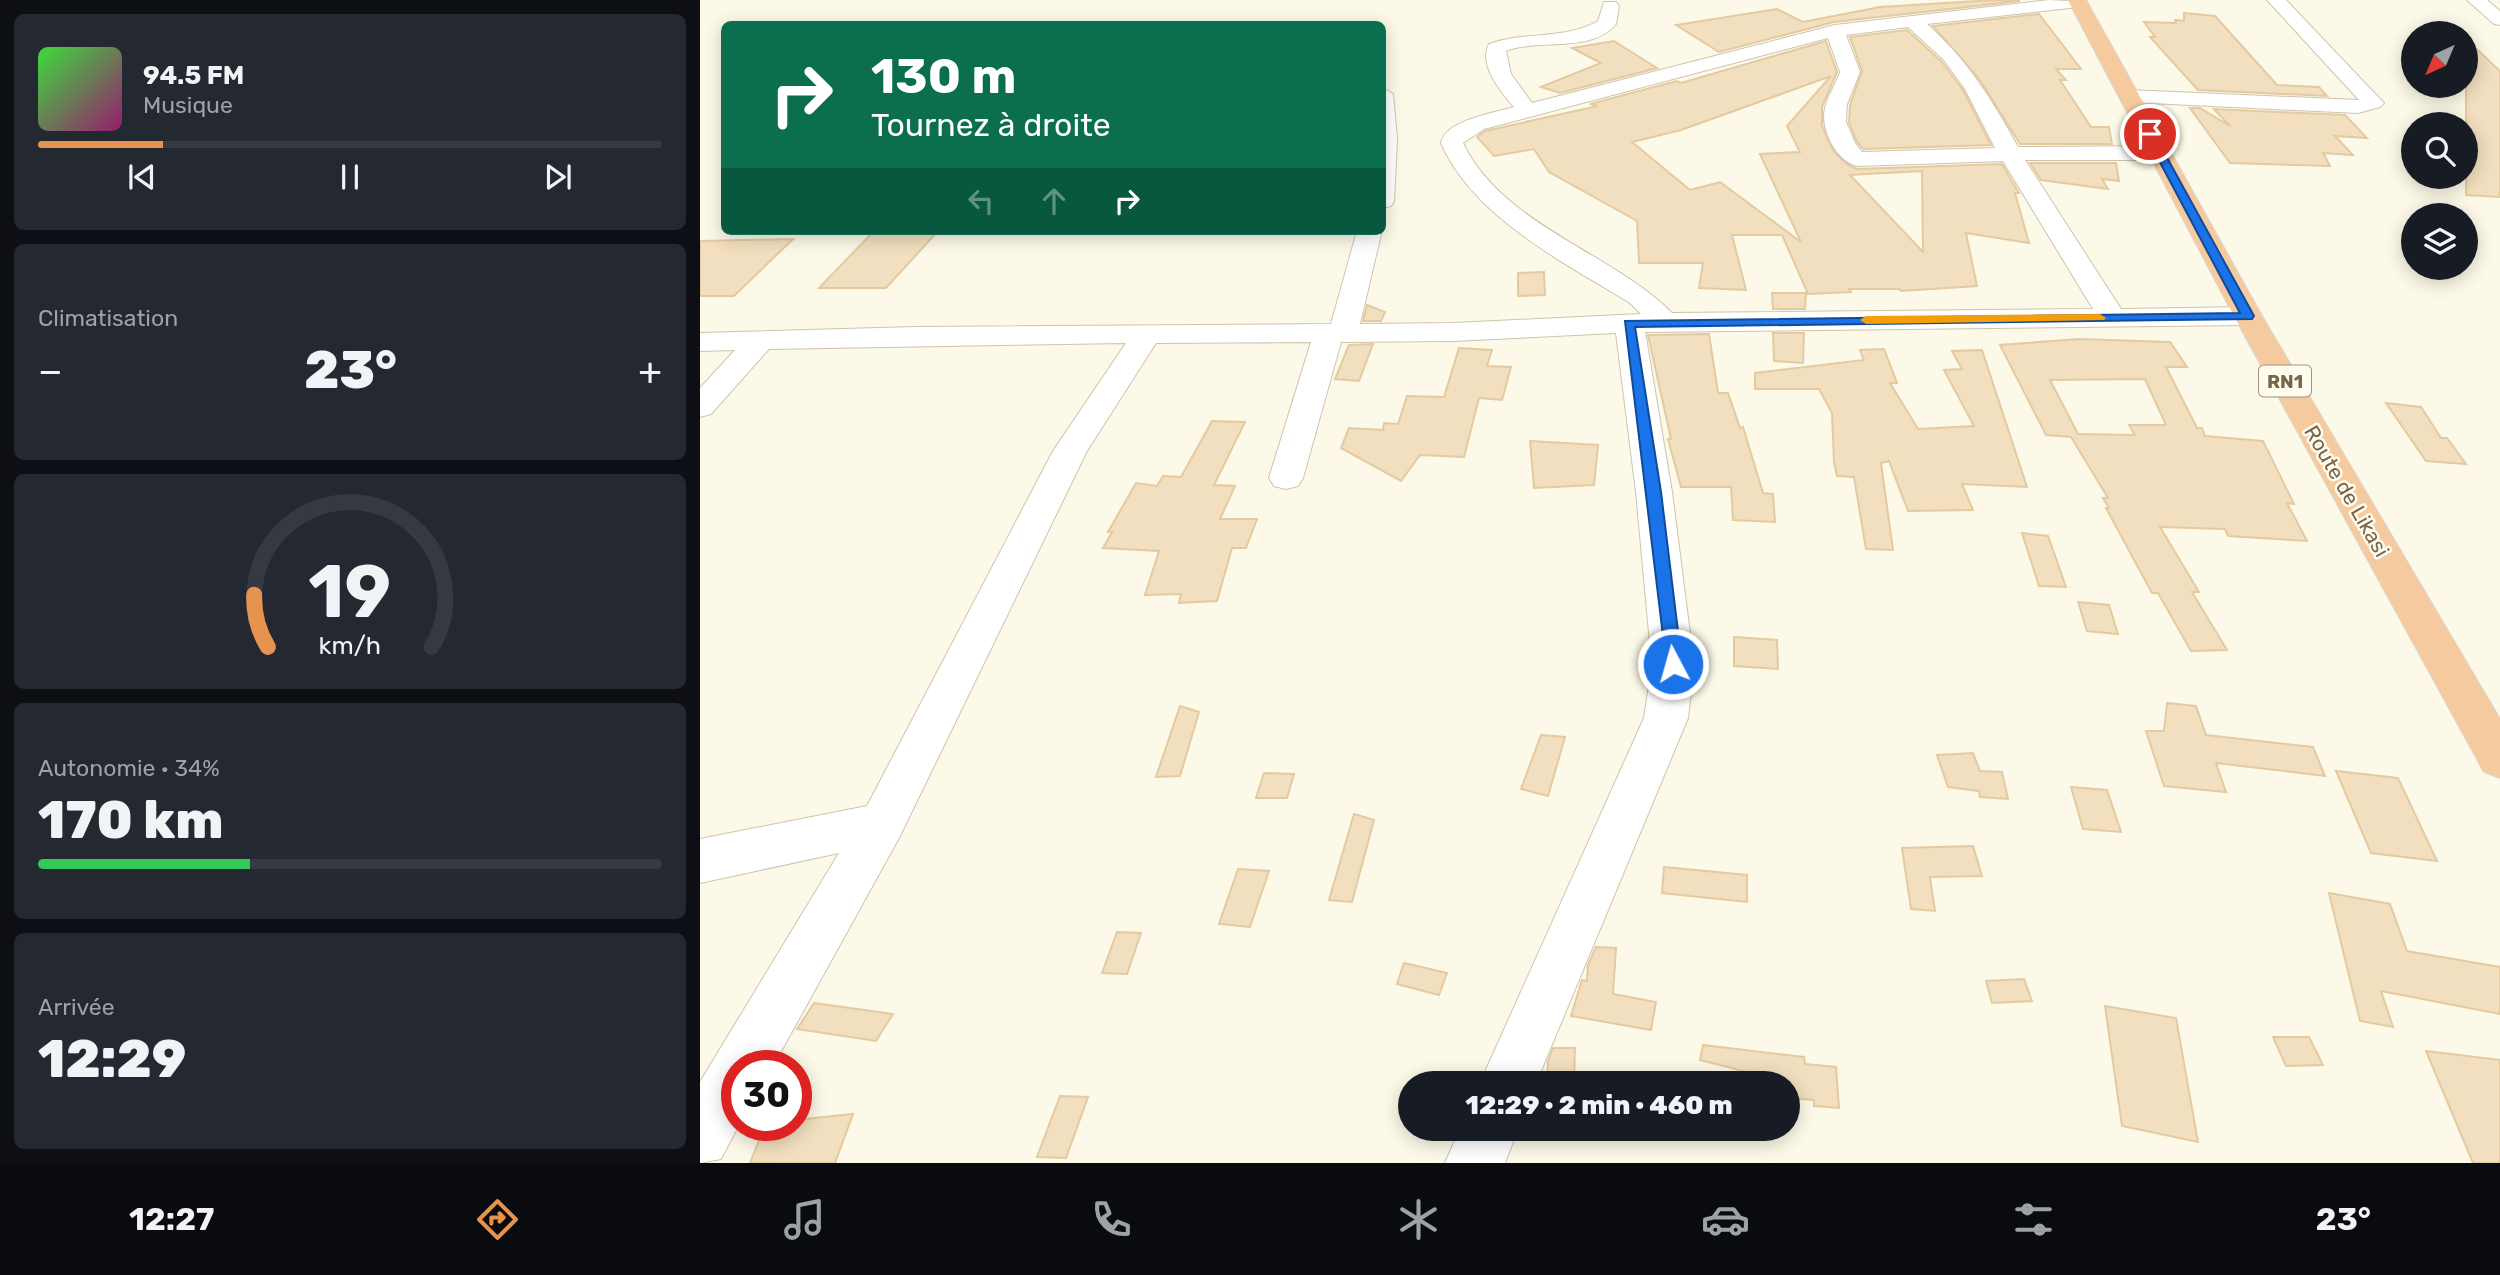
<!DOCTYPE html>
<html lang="fr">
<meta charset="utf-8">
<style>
body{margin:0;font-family:Rubik,sans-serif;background:#242831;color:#f1f3f6;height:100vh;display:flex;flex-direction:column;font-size:26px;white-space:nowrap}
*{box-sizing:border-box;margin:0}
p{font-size:23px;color:#9ea1a6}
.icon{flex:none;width:38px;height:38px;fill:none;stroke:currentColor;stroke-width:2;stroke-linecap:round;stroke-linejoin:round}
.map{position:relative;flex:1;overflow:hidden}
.drawer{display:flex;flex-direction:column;gap:14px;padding:14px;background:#0d0f14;width:700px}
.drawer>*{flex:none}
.hud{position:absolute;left:21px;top:21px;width:665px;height:214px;border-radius:10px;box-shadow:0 4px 18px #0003;background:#0b6e4f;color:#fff;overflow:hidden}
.needle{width:46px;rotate:224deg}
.buttons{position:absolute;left:1701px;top:21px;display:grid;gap:14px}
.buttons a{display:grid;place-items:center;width:77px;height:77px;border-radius:50%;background:#171b24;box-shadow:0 4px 18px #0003;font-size:35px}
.speed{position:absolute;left:21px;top:1050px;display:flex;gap:14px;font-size:35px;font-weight:700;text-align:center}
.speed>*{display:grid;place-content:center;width:91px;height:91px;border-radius:50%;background:#171b24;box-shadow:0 4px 18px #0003;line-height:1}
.speed .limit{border:10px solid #d22;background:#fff;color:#111}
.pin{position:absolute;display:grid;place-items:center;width:60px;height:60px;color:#fff;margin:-30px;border:4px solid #fff;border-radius:50%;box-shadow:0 2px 7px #0007}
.me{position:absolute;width:77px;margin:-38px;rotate:354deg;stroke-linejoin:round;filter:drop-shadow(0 0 5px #0008)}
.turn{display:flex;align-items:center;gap:24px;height:147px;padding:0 35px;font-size:32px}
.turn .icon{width:91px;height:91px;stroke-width:2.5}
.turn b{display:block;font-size:49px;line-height:60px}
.lanes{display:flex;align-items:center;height:66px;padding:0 35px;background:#0003;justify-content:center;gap:35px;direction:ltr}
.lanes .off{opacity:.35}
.big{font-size:52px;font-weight:800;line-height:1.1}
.drawer .widget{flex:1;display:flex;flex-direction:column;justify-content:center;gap:10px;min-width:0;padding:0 24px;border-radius:10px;background:#242831}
.drawer .dial{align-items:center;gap:0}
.dial svg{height:182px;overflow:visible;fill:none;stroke:#363941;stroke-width:7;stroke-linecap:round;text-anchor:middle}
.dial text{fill:#f1f3f6;stroke:none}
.song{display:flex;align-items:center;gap:21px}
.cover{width:84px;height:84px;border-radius:10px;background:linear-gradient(135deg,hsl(120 70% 55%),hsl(320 70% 35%))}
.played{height:7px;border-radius:4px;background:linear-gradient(90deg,#e5934e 20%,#363941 20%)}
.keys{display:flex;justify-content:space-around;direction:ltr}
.heat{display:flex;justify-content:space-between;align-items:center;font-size:38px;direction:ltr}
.charge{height:10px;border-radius:5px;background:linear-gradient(90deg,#34c759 34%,#363941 0)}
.trip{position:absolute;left:698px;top:1071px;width:402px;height:70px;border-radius:35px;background:#171b24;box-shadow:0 4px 18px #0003;font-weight:800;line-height:70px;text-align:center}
.dock{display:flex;height:112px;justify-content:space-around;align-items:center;background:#090b0e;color:#9ea1a6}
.dock .icon{width:49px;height:49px}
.dock .selected{color:#e5934e}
.dock b{font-size:32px;color:#f1f3f6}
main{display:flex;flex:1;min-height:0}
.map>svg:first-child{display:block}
.building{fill:#f2dfbf;stroke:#e4caa0;stroke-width:2;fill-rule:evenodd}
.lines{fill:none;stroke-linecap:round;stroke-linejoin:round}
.minor-casing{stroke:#cec4ae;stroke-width:2}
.highway-casing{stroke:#dbd7d0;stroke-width:2}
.minor{fill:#fff;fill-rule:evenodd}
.highway{fill:#f6ca9f;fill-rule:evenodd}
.route{fill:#1a73e8;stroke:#114b97;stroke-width:2}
.slow{fill:#f59e0b}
.labels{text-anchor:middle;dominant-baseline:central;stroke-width:5;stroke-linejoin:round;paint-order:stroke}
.shield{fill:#fffcee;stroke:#9f927d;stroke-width:2}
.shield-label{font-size:19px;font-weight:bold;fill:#76654c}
.street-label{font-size:21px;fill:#76654c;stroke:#fffcee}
</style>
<main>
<section class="drawer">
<div class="widget">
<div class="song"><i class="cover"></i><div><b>94.5 FM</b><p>Musique</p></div></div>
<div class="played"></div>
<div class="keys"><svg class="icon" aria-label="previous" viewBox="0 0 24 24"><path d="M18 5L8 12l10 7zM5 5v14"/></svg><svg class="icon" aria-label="pause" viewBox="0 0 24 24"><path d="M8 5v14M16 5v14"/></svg><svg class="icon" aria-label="next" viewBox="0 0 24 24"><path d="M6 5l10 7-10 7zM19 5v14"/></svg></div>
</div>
<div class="widget"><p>Climatisation</p>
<div class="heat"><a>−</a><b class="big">23°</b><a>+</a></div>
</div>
<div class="widget dial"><svg viewBox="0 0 100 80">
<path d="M14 69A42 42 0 1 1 86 69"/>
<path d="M14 69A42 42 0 0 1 8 46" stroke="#e5934e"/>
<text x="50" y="56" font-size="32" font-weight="700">19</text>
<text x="50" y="72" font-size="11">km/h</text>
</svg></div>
<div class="widget"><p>Autonomie · 34%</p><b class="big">170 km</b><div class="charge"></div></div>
<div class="widget"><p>Arrivée</p><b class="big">12:29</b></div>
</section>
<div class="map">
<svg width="1800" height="1163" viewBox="0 0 1800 1163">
<rect width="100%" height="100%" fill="#fcf9e8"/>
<path class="building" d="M1294 0 1320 1 1134 22 1019 52 976 25 1077 9 1103 22 1180 7Z
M1484 13 1515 16 1577 85 1619 87 1627 96 1498 90 1450 37H1455L1444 22 1476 23 1475 20 1484 21Z
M1339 14 1381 69H1356L1366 80H1360L1391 127H1409L1412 144H1320L1280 80 1233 26Z
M1207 30 1242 62 1263 90 1291 145 1163 149 1157 142 1149 122 1150 105 1162 71 1150 37Z
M1766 39 1800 71V197L1766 195Z
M914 41 957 68 860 93 841 87 901 63 872 48Z
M1126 41 1137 72 1122 107V126L1134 152 1148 165 1157 169 1302 164 1319 193H1315L1329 243 1266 233 1277 286 1201 291 1199 289H1149L1151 292 1108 294 1082 235H1032L1046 290 999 288 1003 263H939L937 221 849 172 834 149 794 156 777 137 785 131 898 106 890 104 977 81 981 83ZM1131 76 1087 126 1100 152 1060 154 1101 242 1020 182 990 190 932 142 981 130ZM1222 171 1223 252 1150 175Z
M1490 108H1500L1530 126 1514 109 1645 115 1667 138 1635 136 1653 155 1623 153 1630 166 1530 163Z
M1330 163H1416L1419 181 1402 179 1408 189 1341 180Z
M174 231H238L186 288H119Z
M93 239 34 296H0V241Z
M844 272 845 295 818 296V273Z
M1072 293H1106L1105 309H1073Z
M667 305 685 312 681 321H663Z
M1073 333H1104L1103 363 1074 361Z
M1009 334 1018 393H1028L1040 428 1043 427 1063 493 1073 494 1075 522 1033 520 1031 487H981L968 439H971L948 335Z
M1379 339 1470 342 1487 367H1466L1497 428H1502L1505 436 1563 441 1594 504 1587 503 1607 541 1528 536 1525 529 1460 527 1499 592H1492L1527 650 1491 651 1458 593H1452L1406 508H1409L1403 498H1408L1371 437 1346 435 1300 345ZM1445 379 1466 425H1429L1435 435 1378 434 1350 380Z
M673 344 659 381 635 379 649 345Z
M759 348 792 350 787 366 811 367 802 400 779 398 764 457 720 455 701 481 641 448 649 428 683 430 684 423 698 424 707 396 744 397Z
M1184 349 1197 383H1190L1218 429 1274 426 1244 370 1262 369 1252 351 1282 350 1327 487 1262 484 1273 510 1208 511 1189 461 1181 463 1193 550 1166 549 1154 477 1137 476 1134 462 1132 413 1119 389H1055V373L1164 360 1160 350Z
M1686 403 1721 407 1741 438H1747L1766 464 1726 461Z
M512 421 545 422 514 485 535 486 520 519H557L546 548H532L517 601 479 603 481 594 445 595 459 551 403 548 412 532H408L436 483 457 486 463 476 481 477Z
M830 441 898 445 894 485 834 488Z
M1322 533 1348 536 1366 587 1339 586Z
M1378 602 1409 605 1418 634 1387 631Z
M1034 637 1077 640 1078 669 1034 666Z
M1467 703 1496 706 1506 735 1613 747 1625 776 1516 763 1526 792 1464 786 1446 731H1464Z
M480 706 499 712 480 776 456 777Z
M841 735 865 737 848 796 821 789Z
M1273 753 1280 771 1302 772 1308 799 1280 797 1279 791 1248 787 1237 755Z
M1636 771 1698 778 1737 861 1671 853Z
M564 773 594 774 587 798H556Z
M1371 787 1407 790 1421 832 1383 829Z
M654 814 674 820 652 902 629 900Z
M1273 846 1282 876 1230 877 1235 911 1211 909 1202 848Z
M964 867 1047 875V902L962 893Z
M538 869 569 871 550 927 519 924Z
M1629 893 1690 904 1707 951 1800 967V1014L1681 991 1693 1027 1660 1021Z
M417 932 441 933 427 974 402 973Z
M896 947 916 948 913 994 956 1002 951 1030 871 1016 882 980 887 981 888 965Z
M704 963 747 973 739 995 697 984Z
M1324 979 1332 1001 1292 1003 1286 981Z
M114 1003 193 1014 176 1041 97 1029Z
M1405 1006 1476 1018 1498 1142 1422 1126Z
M1573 1037H1609L1623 1065 1586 1066Z
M1003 1045 1104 1057 1105 1064 1136 1067 1139 1108 1114 1106V1100L1088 1098V1083H1059V1075L1000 1060Z
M853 1048H875L874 1083H847L848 1061Z
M1726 1051 1800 1060V1163H1773Z
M360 1096 388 1097 366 1158 337 1157Z
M153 1114 135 1163H50L65 1125H96V1120Z"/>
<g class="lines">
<defs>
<path id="minor" d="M1349 0 1387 2 1378 7 1227 24C1269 62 1291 98 1318 147L1460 146 1471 153 1460 160H1325L1421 309 1548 307 1558 310 1562 316 1558 322 1548 325 945 332 972 492 994 665 988 718 836 1083H780L944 718 952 665 936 492 916 333 754 341 641 342 603 478 598 486 586 489 574 486 569 478 611 342 456 343 387 451 199 838 73 1066H37V1125H39L21 1159 0 1163V1082L139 853 0 883V839L167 806 353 451 426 343 69 349 11 414 0 417V388L35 350 0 351V333L215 327 631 324 657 231 682 230 660 324 754 323 941 314 930 303C865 263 773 217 741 143 745 120 794 113 814 107 801 92 778 65 789 44 825 31 865 40 898 21L904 2H916L919 6 916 24C892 54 838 38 806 51L811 74 832 103 1135 25ZM1208 27 1244 60 1265 89 1295 148 1162 152 1155 143 1146 122 1147 104 1160 72 1146 35ZM1128 38 1140 72C1136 84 1128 95 1125 108 1120 129 1136 161 1157 166L1303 161 1393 309 972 313C913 253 802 225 763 143L784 129Z
M1567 0H1586L1680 99 1684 103 1680 107 1658 113 1429 102 1419 96 1429 90 1659 100Z
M1767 0H1787L1800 11V25L1794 24Z
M683 88 693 94 697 139 694 201 691 206 682 208Z
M760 1129H818L805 1163H745Z"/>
<path id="highway" d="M1368 0H1386L1562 316 1800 719V778L1784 772 1534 316Z"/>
</defs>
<use href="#minor" class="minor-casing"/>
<use href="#highway" class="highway-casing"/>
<use href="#minor" class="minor"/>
<use href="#highway" class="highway"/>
</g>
<path class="route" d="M1450 131 1454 134 1554 316 1552 319 935 327 961 492 982 664 979 669H967L925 321 1540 313 1445 134Z"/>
<path class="slow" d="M1400 314 1406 318 1404 320 1166 324 1160 320 1166 316Z"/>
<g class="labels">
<rect class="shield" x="1559" y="365.5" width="52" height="31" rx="5"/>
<g class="shield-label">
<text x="1585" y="381">RN1</text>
</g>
<g class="street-label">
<text transform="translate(1647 491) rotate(60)">Route de Likasi</text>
</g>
</g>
</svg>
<div class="buttons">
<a><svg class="needle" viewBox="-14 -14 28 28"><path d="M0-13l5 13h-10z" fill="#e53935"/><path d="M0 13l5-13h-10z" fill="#9ea1a6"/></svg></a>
<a><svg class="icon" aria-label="search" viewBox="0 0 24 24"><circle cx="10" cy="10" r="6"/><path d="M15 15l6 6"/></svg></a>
<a><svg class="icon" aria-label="layers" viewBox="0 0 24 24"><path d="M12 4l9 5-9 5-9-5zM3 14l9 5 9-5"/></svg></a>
</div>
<div class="speed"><div class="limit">30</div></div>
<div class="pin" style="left:1450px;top:134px;background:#d93025"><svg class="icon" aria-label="arrive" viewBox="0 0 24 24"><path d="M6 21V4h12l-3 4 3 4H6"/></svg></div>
<svg class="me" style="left:973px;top:664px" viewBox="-20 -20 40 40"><circle r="17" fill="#1a73e8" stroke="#fff" stroke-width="3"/><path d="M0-11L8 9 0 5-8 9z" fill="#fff"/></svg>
<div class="trip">12:29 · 2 min · 460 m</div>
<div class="hud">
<div class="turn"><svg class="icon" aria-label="right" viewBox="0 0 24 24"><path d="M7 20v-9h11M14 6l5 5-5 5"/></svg><div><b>130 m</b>Tournez à droite</div></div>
<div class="lanes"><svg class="icon off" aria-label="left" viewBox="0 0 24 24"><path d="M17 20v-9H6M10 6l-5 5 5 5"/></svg><svg class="icon off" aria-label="ahead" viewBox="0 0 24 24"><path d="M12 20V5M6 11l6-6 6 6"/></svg><svg class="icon" aria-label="right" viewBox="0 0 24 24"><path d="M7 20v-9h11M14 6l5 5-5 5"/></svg></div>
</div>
</div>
</main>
<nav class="dock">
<b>12:27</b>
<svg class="icon selected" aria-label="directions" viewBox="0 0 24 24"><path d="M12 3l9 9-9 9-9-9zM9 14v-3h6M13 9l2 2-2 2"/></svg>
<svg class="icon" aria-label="music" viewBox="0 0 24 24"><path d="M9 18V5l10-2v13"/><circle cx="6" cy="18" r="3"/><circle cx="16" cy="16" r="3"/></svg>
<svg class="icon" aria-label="phone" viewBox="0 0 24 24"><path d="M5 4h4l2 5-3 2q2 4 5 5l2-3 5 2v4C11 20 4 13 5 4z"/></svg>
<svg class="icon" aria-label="climate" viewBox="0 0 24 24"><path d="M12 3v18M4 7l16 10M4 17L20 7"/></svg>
<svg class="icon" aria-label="car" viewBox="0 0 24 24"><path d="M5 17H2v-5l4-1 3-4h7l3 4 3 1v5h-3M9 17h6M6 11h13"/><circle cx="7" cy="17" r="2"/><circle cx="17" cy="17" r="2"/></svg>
<svg class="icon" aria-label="filters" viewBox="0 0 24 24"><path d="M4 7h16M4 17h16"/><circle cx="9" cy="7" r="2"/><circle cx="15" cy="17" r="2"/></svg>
<b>23°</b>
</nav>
